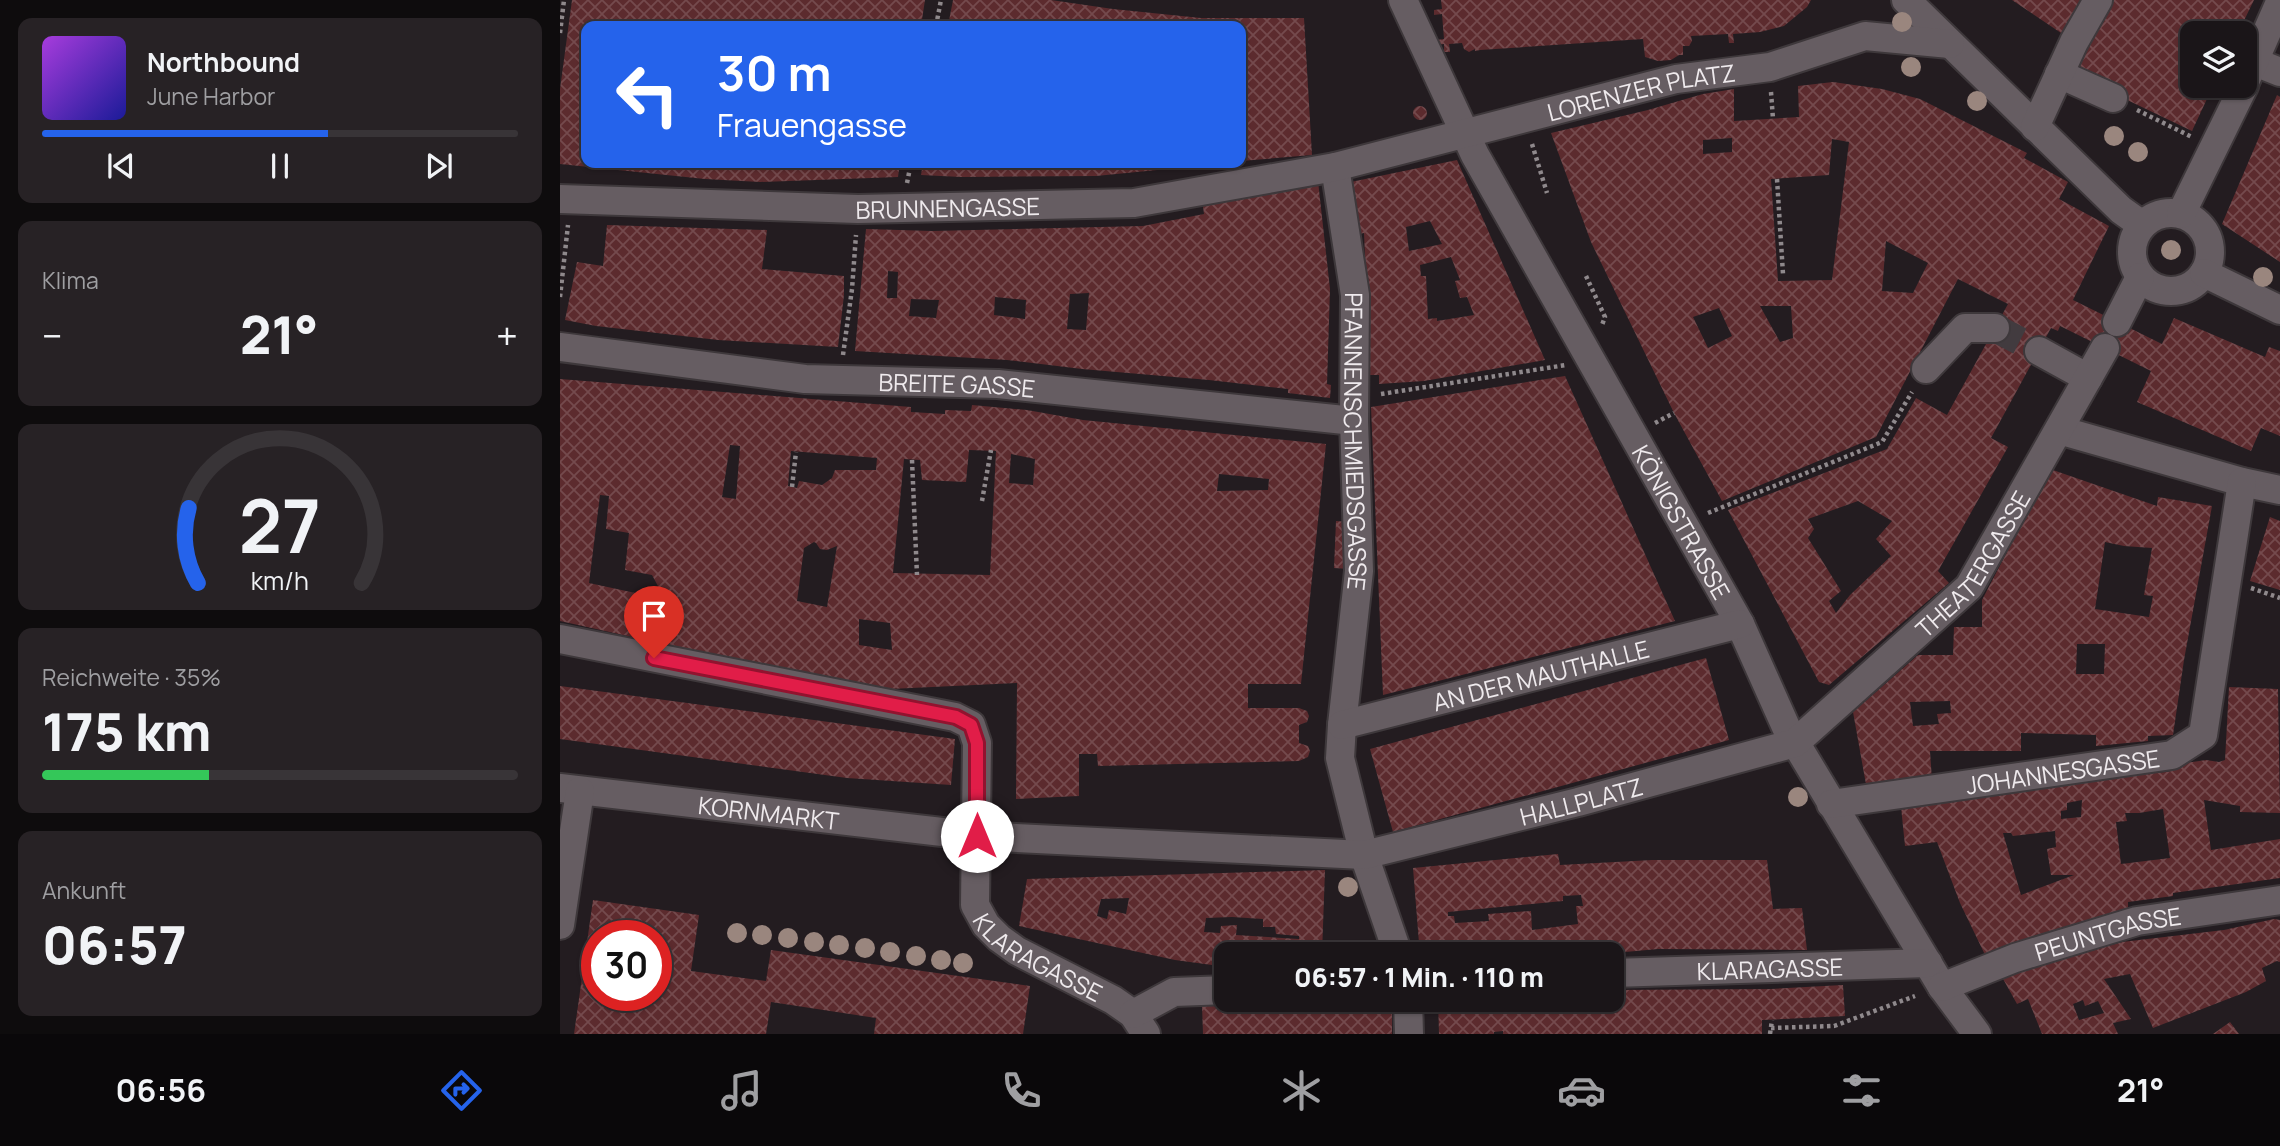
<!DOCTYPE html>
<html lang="de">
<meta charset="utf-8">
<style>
body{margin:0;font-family:Manrope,sans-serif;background:#272225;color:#f1f3f6;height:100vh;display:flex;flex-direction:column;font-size:26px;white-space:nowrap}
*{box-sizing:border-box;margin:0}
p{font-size:23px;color:#9f9fa2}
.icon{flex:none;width:38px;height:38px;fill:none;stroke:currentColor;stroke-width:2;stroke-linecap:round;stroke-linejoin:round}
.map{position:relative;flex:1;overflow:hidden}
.details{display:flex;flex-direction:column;gap:18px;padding:18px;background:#0e0c0d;width:560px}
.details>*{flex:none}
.banner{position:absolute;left:21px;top:21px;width:665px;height:147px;border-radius:14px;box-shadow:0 2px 5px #0004,0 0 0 2px #383437;background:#2563eb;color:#fff;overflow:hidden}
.fabs{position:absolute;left:1620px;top:21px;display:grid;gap:14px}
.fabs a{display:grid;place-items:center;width:77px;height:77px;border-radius:14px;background:#1a1518;box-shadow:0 2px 5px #0004,0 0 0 2px #383437;font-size:35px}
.speed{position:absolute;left:21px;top:920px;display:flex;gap:14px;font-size:35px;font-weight:700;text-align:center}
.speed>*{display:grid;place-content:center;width:91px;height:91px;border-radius:50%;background:#1a1518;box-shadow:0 2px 5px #0004,0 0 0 2px #383437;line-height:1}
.speed .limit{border:10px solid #d22;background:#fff;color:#111}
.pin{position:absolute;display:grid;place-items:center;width:60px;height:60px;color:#fff;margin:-72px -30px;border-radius:50% 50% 50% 0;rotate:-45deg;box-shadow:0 0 7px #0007}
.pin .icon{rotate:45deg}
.me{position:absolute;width:77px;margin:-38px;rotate:0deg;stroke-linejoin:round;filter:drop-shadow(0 0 5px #0008)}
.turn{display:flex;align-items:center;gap:24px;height:147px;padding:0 21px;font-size:32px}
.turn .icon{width:91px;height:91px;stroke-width:2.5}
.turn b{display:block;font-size:49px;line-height:60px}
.big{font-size:52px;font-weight:800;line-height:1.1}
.details .card{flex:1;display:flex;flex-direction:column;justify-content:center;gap:10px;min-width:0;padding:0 24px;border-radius:14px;background:#272225}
.details .dial{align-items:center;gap:0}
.dial svg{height:182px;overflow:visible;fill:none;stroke:#383437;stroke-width:7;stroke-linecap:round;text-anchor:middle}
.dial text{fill:#f1f3f6;stroke:none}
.song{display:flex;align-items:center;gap:21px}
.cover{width:84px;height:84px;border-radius:10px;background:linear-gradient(135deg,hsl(280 70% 55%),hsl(240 70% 35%))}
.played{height:7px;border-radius:4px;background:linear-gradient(90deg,#2563eb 60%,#383437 60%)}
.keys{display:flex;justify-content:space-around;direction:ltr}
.heat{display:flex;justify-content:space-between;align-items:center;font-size:38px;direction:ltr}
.charge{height:10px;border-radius:5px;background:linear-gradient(90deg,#34c759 35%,#383437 0)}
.trip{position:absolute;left:654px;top:942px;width:410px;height:70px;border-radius:14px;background:#1a1518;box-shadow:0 2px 5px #0004,0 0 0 2px #383437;font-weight:800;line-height:70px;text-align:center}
.dock{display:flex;height:112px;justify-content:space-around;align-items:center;background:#0a080a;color:#9f9fa2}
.dock .icon{width:49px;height:49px}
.dock .active{color:#2563eb}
.dock b{font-size:32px;color:#f1f3f6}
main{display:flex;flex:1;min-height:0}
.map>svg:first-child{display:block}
.building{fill:url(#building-cross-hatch);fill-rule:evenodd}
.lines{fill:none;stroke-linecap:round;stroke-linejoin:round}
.minor-tunnel{stroke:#423b3f;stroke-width:28;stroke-dasharray:28 14;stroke-linecap:butt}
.minor-casing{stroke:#3e383b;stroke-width:32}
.path{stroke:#8f898c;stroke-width:4.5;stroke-dasharray:3.5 3.5;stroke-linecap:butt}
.minor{stroke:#665d62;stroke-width:28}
.tree{fill:#9a867e}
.route-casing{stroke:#92132f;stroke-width:18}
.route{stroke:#e11d48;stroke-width:12}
.labels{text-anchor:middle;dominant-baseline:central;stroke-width:7;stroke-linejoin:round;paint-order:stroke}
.street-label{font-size:24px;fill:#efeaed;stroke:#231c20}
</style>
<main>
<section class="details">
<div class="card">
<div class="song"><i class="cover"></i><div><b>Northbound</b><p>June Harbor</p></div></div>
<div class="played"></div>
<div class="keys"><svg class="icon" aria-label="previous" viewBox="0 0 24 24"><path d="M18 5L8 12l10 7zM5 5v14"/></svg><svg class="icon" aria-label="pause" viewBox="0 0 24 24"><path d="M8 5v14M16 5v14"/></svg><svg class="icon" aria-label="next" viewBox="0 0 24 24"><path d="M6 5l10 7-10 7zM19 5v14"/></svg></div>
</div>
<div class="card"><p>Klima</p>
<div class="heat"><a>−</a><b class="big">21°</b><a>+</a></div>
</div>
<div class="card dial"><svg viewBox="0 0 100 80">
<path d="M14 69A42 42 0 1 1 86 69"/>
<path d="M14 69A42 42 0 0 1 10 36" stroke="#2563eb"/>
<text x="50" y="56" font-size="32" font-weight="700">27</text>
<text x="50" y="72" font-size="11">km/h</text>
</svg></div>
<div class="card"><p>Reichweite · 35%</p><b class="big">175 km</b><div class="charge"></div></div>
<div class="card"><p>Ankunft</p><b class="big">06:57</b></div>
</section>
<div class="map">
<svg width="1720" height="1034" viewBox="0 0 1720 1034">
<defs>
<pattern id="building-cross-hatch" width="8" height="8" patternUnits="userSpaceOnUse" patternTransform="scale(1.75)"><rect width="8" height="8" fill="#5c2b2e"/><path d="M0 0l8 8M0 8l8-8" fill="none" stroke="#744a4d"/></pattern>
</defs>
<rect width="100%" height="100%" fill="#231c20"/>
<path class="building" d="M12 0H365L361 26H26V163H340L338 177 200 182 145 179 0 164V89Z
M393 0H491L553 9 641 18H744L752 155 681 161V26H388Z
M881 0H1251L1247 7 1224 26 1200 32 1173 34 1174 43H1169L1168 34 1131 36 1132 41 1129 46H1123V55H1119L1111 60 1098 61 1085 57 1083 39 920 50 915 51V49L909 52 904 49 902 43 889 44 890 52H884V44L876 45V40L884 39 882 14 874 15V10L882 9Z
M1452 0H1528L1507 37Z
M1552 0H1694L1678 33H1633V86H1653L1632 131 1515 75Z
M1273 82 1322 89 1360 99 1467 153 1464 158 1508 182 1499 199 1549 226 1513 300 1602 344 1614 318 1705 357 1709 347 1720 351V436L1701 428 1691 451 1577 402 1591 371 1500 326 1498 331 1491 328 1431 438 1448 447 1378 571 1389 583 1269 685 1259 682 1168 510 1327 449 1356 398 1387 415 1448 304 1398 279 1316 437 1162 501 1114 413 1031 242 991 133 1088 110 1143 94 1174 89V121L1239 117 1238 86ZM1172 138V152L1143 154V140ZM1272 139 1289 142 1272 280 1218 281 1211 179 1269 175ZM1326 241 1368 263 1353 293 1322 291ZM1200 306H1231L1233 338 1220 342ZM1159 308 1172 336 1148 348 1133 317ZM1298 501 1332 521 1316 539 1331 556 1290 595 1276 613 1269 601 1281 591 1248 538 1254 529 1248 519Z
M1717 95 1720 97V262L1662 224Z
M853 113a7 7 0 1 1 14 0a7 7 0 1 1-14 0Z
M897 160 985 360 864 381 819 384V375H810L804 233 795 235 786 183ZM870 221 882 244 849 251 846 227ZM891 257 900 280 895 281 900 298 907 297 914 315 877 321V318L868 319 866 276H861L860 265Z
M363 163H648V165L536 176 401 177 361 175Z
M758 181 770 289 767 384 771 385 770 398 728 393V389L649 380 522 369 447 360 295 351 306 229 372 231 583 226 644 214 642 199ZM328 271 338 272 337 298H327ZM529 293 526 330 507 329 510 294ZM435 297 466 300 465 319 434 315ZM351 299 379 300 376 318 349 316Z
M47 225 207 230 202 269 284 276V295L278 347 158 340 36 326 5 320 17 262 43 266Z
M1005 376 1115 621 823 695 811 407Z
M0 379 351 407V412L385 414V410L411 411 412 405 467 410 523 420 766 444 741 684H688V708H739L747 711 749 716 747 722 739 725V743L748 746 750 751 748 757 739 761 538 766 537 754H519V796L456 799 457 683 330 689 198 665 0 621ZM170 445 180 446 176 499 162 497ZM409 450 436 451 430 575 333 573 344 459 360 460 362 480 406 482ZM231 451 317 458 316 470H275L272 478 262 485 239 481 237 488 228 486ZM451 454 475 459 473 485 449 483ZM659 474 709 479 708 490 657 491ZM40 495 49 496 46 529 69 533 65 570 92 575 99 588 94 597 29 583ZM254 542 256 543 260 549 267 550 277 546 267 607 237 601 244 548ZM299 619 330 623 332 650 299 645Z
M1490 469 1597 506 1598 497 1652 506 1624 660 1613 735 1588 736V741L1536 746V735L1461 733V751H1370L1372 780 1307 790 1293 712 1358 655H1393L1394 627H1422V600ZM1545 542 1564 546 1592 548 1584 595 1593 596 1589 617 1535 609ZM1517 644H1545L1544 674H1516ZM1390 701 1391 713 1377 714 1379 724 1353 726 1350 702Z
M1710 517 1720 521V590L1690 581Z
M776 521 790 522 789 569 774 568Z
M1146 658 1169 740 833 832 810 749Z
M0 686 395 739 391 785 287 778 0 739Z
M1669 687 1718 689 1720 813 1680 812V806L1644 800 1651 850 1720 839V878L1613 893V896L1568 902V908L1428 961 1400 903 1377 842 1345 846 1340 797 1606 772 1612 771V765L1646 760 1659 762 1665 760ZM1522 800 1521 817 1501 819V811L1507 810V803ZM1603 809 1610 858 1561 864 1556 822 1567 821 1565 813H1579ZM1495 831 1496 847 1487 849 1491 875H1514L1461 895 1443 833H1451L1453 836Z
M998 854 1000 865 1092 860H1207L1213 909 1242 908 1247 950 1098 949 1043 954H868L867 942 859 943 853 868ZM1021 895 1023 906H1016L1018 924 972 930 971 911 928 914 929 921 895 923 894 916H888V912L1003 901V896Z
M765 870 762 954H667V967L615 960 459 926 467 879ZM569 898 566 914 549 910 547 919 537 916 541 899ZM672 917 703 919V927H715L716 934 739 936V939L676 935 677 925 661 926 660 933 644 932 646 918Z
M33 900 139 915 131 971 206 981 211 950 470 986 463 1034H314L316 1018 211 1002 206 1034H14ZM37 936H96V996H37Z
M1714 919 1720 920V962L1717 961 1702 968 1706 981 1686 992 1593 1028 1570 974 1544 979 1571 1019 1553 1023 1558 1034H1482L1468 999 1457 1004 1442 977 1562 942 1664 930ZM1523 1000 1525 1006 1538 1001 1544 1013 1519 1020 1513 1004Z
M1283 985 1285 1016 1202 1020V1034H943V1031L934 1032V1034H879L878 999H1052V990L1211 989Z
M642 1005 832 1009V1034H643Z
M1670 1022 1679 1034H1653Z"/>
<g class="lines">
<path class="minor-tunnel" d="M1435 328 1479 351"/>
<defs>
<g id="minor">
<path id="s1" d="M843 0 915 155 1180 624 1226 727 1382 987 1417 1034"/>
<path d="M1346 0 1561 210 1582 225"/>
<path d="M1695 62 1720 72"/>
<path d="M1499 74 1553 98"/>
<path d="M1685 82 1720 2"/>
<path d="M1475 127 1514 42 1538 0"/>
<path id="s2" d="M775 167 795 295 794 421 799 571 782 725 780 758 804 855 838 954"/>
<path id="s3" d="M0 199 298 209 574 203 775 167 1116 79 1210 67 1305 36 1390 44"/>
<circle cx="1611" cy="252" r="39"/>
<path d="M1621 214 1684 86"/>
<path d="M1644 273 1720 310"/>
<path d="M1557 322 1580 277"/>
<path id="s4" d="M0 347 245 379 438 384 794 421"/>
<path d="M1479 351 1528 378"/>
<path d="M1366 369 1405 328H1435"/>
<path d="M1499 430 1682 482 1720 490"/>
<path id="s5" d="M0 639 395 717 411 725 417 743 415 905 426 925 439 938 457 951 553 1000 573 1014 586 1034"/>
<path id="s6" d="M782 725 1180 624"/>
<path id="s7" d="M0 788 417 836 804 855 1018 802 1235 743 1409 587 1545 348"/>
<path id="s8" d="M1271 804 1612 755 1643 735 1682 482"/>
<path d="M0 925 20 791"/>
<path id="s9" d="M1052 973 1368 963"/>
<path id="s10" d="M1382 987 1455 958 1577 921 1720 900"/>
<path d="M848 999 849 1034"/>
<path d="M573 1014 614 992 667 990"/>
</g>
</defs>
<use href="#minor" class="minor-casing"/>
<path class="path" d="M376 26 381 0
M0 33 4 0
M1211 92 1213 119
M1577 110 1632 137
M972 144 987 193
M1217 179 1223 274
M347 183 351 163
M1026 276 1045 317 1042 325
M0 297 8 225
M283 355 292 289 296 235
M821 394 1006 365
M1095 423 1114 413
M352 460 357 575
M232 487 236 452
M422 501 431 450
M1148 513 1322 442 1352 392
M1691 588 1720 598
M1211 1028 1274 1026 1355 996
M1210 1034 1212 1020"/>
<use href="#minor" class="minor"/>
</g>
<g class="tree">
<circle cx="1342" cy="22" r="10"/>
<circle cx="1351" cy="67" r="10"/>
<circle cx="1417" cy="101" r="10"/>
<circle cx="1554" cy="136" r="10"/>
<circle cx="1578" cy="152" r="10"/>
<circle cx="1611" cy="250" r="10"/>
<circle cx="1703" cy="277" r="10"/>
<circle cx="1238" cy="797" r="10"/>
<circle cx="788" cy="887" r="10"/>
<circle cx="177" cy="933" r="10"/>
<circle cx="202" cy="935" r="10"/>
<circle cx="228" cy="938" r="10"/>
<circle cx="254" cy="942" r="10"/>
<circle cx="279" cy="945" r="10"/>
<circle cx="305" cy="948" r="10"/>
<circle cx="330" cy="952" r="10"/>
<circle cx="356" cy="956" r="10"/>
<circle cx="381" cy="960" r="10"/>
<circle cx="403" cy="963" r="10"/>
</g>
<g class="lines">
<defs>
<path id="route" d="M94 658 396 717 411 725 417 743V836"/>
</defs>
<use href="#route" class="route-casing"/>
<use href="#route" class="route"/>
</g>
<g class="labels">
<g class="street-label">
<text stroke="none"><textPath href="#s3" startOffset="1094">LORENZER PLATZ</textPath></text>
<text stroke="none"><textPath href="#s3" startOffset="388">BRUNNENGASSE</textPath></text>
<text stroke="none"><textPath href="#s4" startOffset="399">BREITE GASSE</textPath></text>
<text stroke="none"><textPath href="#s2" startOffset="276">PFANNENSCHMIEDSGASSE</textPath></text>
<text stroke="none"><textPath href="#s1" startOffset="592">KÖNIGSTRASSE</textPath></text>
<text stroke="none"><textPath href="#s7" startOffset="1507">THEATERGASSE</textPath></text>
<text stroke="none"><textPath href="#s6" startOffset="205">AN DER MAUTHALLE</textPath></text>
<text stroke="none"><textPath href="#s8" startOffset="234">JOHANNESGASSE</textPath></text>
<text stroke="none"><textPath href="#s7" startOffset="1031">HALLPLATZ</textPath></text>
<text stroke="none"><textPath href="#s7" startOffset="210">KORNMARKT</textPath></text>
<text stroke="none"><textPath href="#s10" startOffset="175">PEUNTGASSE</textPath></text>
<text stroke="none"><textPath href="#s5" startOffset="686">KLARAGASSE</textPath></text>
<text stroke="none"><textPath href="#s9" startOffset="158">KLARAGASSE</textPath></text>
</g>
</g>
</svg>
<div class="fabs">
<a><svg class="icon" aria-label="layers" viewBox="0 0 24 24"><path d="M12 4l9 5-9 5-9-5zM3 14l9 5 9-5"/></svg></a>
</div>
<div class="speed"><div class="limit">30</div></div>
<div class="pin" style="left:94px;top:658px;background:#d93025"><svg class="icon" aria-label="arrive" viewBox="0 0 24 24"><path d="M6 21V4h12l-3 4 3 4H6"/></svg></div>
<svg class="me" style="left:417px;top:836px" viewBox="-20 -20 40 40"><circle r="19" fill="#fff"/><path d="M0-13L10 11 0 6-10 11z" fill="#e11d48"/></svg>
<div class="trip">06:57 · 1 Min. · 110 m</div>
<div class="banner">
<div class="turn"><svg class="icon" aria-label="left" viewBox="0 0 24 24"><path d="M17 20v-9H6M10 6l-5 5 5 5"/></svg><div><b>30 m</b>Frauengasse</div></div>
</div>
</div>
</main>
<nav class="dock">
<b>06:56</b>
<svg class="icon active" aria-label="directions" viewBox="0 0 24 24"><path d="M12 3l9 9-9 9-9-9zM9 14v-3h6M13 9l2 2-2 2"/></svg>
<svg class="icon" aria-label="music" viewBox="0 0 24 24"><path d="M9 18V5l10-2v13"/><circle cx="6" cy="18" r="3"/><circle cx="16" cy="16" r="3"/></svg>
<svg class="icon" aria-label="phone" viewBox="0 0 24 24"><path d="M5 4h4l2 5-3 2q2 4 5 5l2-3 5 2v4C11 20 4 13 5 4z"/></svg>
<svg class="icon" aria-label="climate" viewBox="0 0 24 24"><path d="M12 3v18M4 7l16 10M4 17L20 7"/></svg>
<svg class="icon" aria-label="car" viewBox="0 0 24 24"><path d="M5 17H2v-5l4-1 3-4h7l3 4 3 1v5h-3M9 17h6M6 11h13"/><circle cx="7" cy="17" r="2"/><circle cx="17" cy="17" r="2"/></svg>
<svg class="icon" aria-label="filters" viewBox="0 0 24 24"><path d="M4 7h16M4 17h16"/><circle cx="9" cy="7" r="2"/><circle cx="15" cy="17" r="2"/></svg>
<b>21°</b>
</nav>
